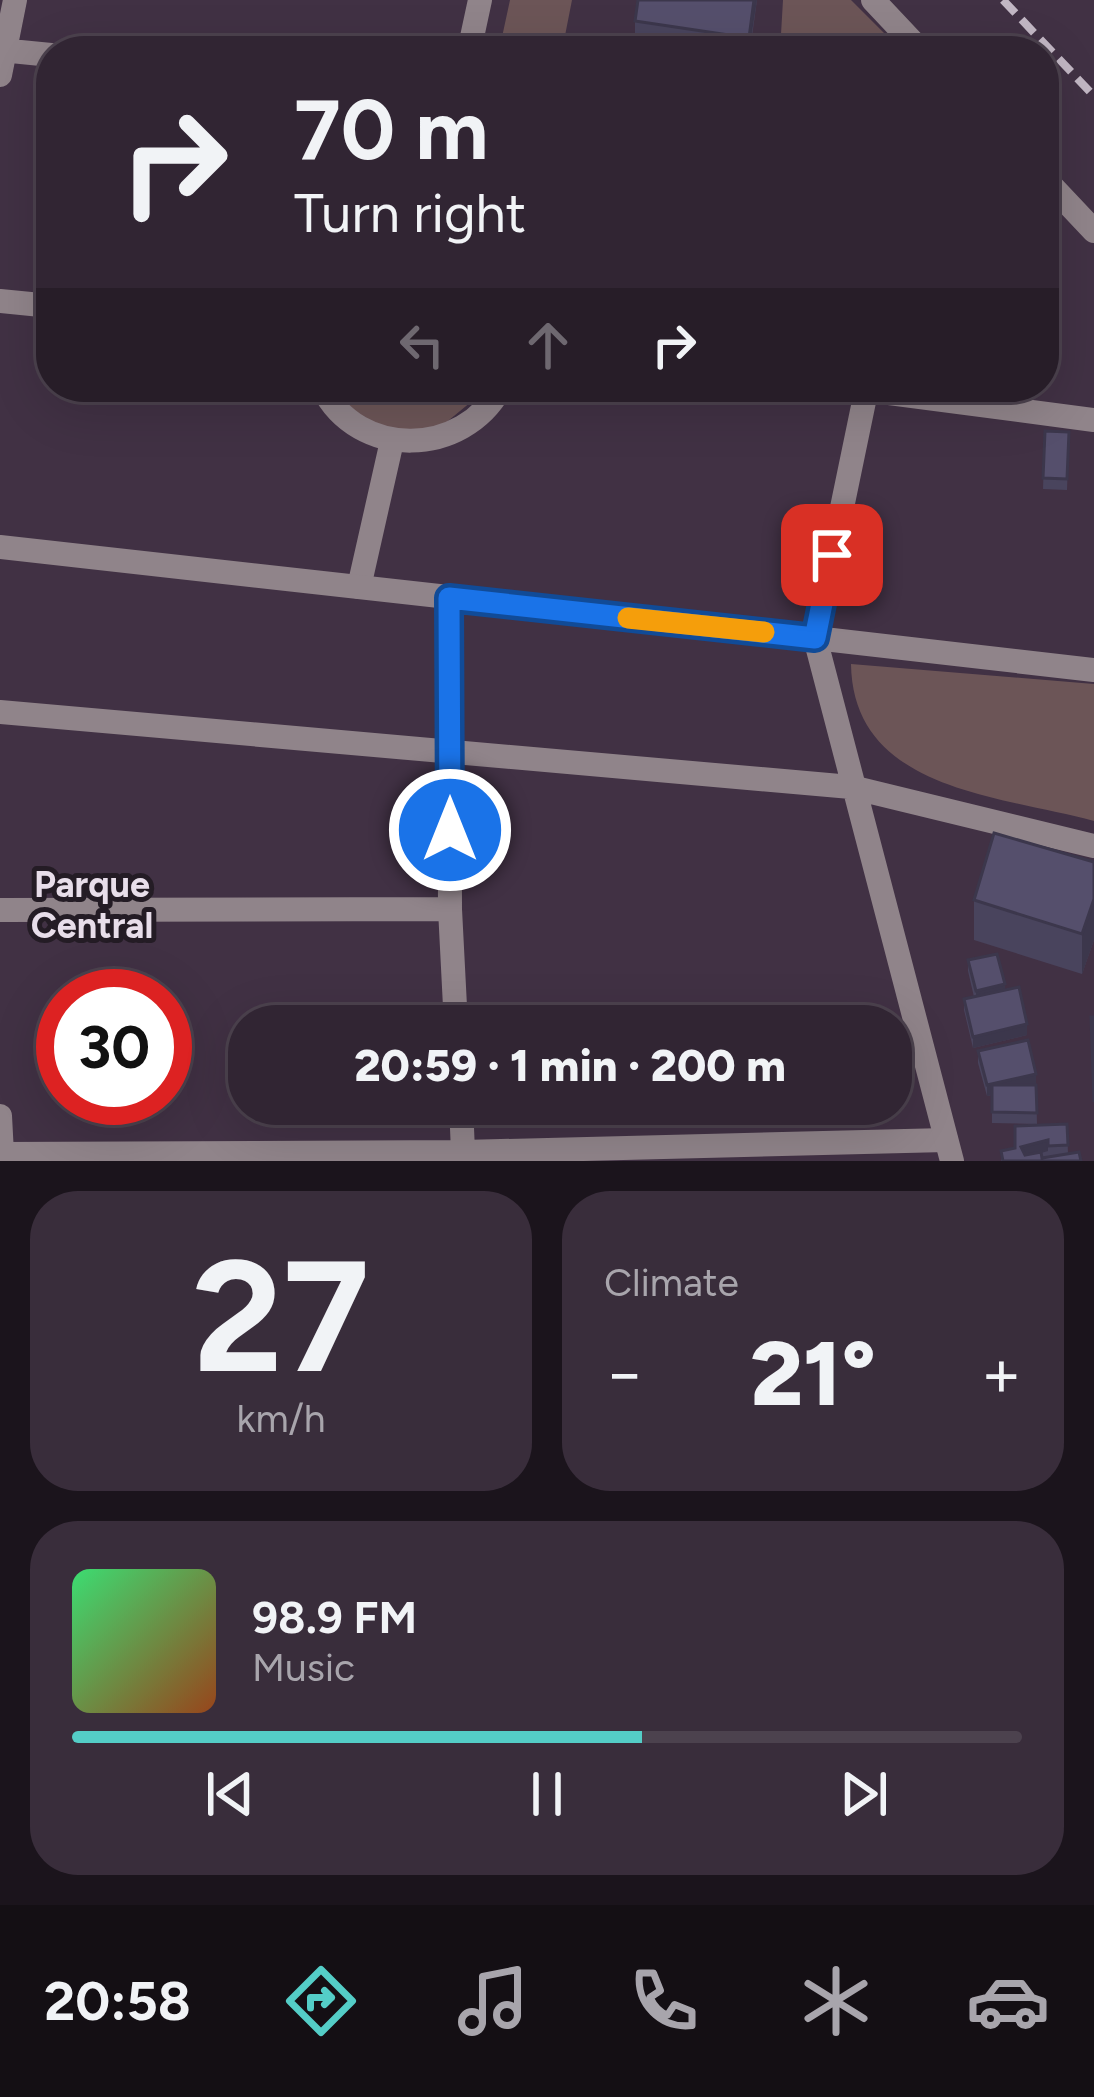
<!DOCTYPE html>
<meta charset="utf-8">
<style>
body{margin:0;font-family:Figtree,sans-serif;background:#392d3b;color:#f1f3f6;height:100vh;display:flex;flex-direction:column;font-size:45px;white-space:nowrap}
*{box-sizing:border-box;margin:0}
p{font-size:39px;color:#a8a5ac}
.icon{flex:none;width:66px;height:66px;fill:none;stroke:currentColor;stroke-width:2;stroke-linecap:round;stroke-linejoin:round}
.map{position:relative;height:1161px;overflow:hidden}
.panel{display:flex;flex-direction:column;gap:30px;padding:30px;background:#1b141c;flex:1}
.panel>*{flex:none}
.guide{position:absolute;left:36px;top:36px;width:1023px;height:366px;border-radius:48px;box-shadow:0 12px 48px #0002,0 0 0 3px #4c424e;background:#312533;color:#f1f3f6;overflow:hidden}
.speed{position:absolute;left:36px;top:969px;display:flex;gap:24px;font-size:60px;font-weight:700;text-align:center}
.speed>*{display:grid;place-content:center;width:156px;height:156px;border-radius:50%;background:#312533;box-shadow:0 12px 48px #0002,0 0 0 3px #4c424e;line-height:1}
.speed .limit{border:18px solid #d22;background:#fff;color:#111}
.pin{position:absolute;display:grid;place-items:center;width:102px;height:102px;color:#fff;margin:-51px;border-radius:24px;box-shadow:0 6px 18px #0006}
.me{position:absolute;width:132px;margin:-66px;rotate:0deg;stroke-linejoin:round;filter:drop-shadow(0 0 9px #0008)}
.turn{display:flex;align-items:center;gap:42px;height:252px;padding:0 60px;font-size:54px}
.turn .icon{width:156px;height:156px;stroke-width:2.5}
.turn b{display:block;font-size:84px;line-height:102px}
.lanes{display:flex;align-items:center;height:114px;padding:0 60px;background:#0003;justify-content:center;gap:60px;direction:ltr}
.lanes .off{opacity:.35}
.big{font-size:90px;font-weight:800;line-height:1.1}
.panel .widget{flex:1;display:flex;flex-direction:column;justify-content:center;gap:18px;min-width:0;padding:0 42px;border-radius:48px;background:#392d3b}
.panel .dial{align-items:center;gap:0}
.dial b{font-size:156px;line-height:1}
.song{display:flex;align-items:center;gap:36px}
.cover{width:144px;height:144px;border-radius:18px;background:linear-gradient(135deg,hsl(140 70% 55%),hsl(20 70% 35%))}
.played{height:12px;border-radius:6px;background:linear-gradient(90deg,#54cdc7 60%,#4c424e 60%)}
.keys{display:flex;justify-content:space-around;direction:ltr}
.heat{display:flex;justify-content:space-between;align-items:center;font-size:66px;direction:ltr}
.panel .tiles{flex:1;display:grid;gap:30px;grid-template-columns:1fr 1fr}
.widget:last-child{grid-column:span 2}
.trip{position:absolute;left:228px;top:1005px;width:684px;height:120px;border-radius:48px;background:#312533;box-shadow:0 12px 48px #0002,0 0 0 3px #4c424e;font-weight:800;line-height:120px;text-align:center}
.dock{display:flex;height:192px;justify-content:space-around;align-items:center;background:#140f14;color:#a8a5ac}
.dock .icon{width:84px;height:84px}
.dock .on{color:#54cdc7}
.dock b{font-size:54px;color:#f1f3f6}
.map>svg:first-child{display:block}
.green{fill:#6c5557}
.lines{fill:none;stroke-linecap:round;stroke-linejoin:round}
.minor{stroke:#90848a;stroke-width:24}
.tertiary{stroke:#90848a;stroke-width:24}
.rail{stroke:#c2b7c4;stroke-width:8;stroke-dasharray:18 9;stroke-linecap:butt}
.wall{fill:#49445d}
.shaded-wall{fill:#3c374c}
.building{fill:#554f6c;stroke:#3c374c;stroke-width:3}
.route-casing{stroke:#114b97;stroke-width:30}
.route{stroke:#1a73e8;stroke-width:21}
.slow{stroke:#f59e0b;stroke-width:21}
.labels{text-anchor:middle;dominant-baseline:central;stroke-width:10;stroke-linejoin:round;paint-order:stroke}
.neighbourhood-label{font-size:36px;font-weight:bold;fill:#e8deea;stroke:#241c25}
</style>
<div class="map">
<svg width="1094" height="1161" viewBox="0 0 1094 1161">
<rect width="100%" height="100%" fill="#413144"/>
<path class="green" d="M510 0H572L562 51H499Z
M783 0H851L902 51H780Z
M332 387H489L431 435 368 425Z
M851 664 1094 684V821C997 795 853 790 851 664Z"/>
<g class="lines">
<path class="minor" d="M873 0 921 51
M0 50 51 55
M469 51 480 0
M0 75 15 0
M1044 178 1094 231
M0 301 51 306
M322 387C358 460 464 457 501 387
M843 387 1094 420
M867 387 815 638 1094 670
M359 587 392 441
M449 598 450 909 456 1026
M0 910 450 909
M461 1104 463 1152
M0 1116 2 1154
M0 1154 463 1152 946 1140"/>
<path class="tertiary" d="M0 547 815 638 952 1161
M0 712 851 787 1094 846"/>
<path class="rail" d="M1003 0 1094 96"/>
</g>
<path class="wall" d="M757 0 750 51H690L635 43V21Z
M1045 431 1069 432 1067 490 1043 489Z
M1094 862V940L1082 974 974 940V900Z
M968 960 1005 990 1027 1035 973 1048 964 1010V999L974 997 968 971Z
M978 1051 1036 1085 1037 1124 992 1123V1095L987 1096 978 1063Z
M1067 1124 1068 1154 1081 1161H1001V1151L1015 1148Z"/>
<path class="shaded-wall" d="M754 0H757L749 51V38Z
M1094 899V940L1082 974V934Z
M1005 984V995L976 1002V991Z
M1027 1024V1035L973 1048V1037Z
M1036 1074V1085L987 1096V1085Z
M1048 1140V1151L1021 1159V1147Z"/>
<path class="building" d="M638 0H754L749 38 635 21Z
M1045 431 1069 432 1067 479 1043 478Z
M994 833 1094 862V899L1082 934 974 900Z
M997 954 1005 984 976 991 968 960Z
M1019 987 1027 1024 973 1037 964 999Z
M1091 1017H1094V1102Z
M1028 1040 1036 1074 987 1085 978 1051Z
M992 1085H1036L1037 1113 992 1112Z
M1067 1124 1068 1145 1048 1146V1140L1021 1147 1025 1155 1041 1152 1042 1158 1079 1152 1081 1161H1003L1001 1151 1015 1148V1126Z"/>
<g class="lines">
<defs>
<path id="route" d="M450 830 449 598 815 638 832 555"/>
</defs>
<use href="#route" class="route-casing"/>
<use href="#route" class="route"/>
<path class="slow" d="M628 618 764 632"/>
</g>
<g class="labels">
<g class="neighbourhood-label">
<text x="92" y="884">Parque<tspan x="92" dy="41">Central</tspan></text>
</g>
</g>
</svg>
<div class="speed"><div class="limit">30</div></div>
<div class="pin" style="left:832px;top:555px;background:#d93025"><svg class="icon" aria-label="arrive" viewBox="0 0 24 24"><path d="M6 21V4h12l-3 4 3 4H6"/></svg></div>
<svg class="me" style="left:450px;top:830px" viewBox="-20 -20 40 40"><circle r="17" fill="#1a73e8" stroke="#fff" stroke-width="3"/><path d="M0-11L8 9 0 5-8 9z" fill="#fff"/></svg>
<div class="trip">20:59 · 1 min · 200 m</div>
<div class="guide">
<div class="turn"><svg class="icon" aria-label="right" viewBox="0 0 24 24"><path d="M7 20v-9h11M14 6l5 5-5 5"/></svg><div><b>70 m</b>Turn right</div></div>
<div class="lanes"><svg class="icon off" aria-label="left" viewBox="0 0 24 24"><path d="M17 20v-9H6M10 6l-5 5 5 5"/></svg><svg class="icon off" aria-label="ahead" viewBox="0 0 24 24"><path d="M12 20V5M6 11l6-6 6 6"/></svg><svg class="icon" aria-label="right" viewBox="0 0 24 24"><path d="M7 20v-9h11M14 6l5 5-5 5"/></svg></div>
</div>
</div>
<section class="panel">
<div class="tiles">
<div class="widget dial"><b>27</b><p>km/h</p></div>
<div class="widget"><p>Climate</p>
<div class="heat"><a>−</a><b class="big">21°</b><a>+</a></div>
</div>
<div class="widget">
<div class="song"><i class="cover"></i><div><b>98.9 FM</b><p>Music</p></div></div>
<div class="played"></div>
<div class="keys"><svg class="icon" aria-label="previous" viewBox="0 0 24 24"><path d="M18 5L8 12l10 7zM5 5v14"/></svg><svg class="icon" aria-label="pause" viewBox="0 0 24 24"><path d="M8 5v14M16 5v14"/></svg><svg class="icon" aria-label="next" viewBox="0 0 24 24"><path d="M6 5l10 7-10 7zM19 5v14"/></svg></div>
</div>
</div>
</section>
<nav class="dock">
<b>20:58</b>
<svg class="icon on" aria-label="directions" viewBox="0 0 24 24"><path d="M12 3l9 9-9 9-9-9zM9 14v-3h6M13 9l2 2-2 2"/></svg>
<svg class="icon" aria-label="music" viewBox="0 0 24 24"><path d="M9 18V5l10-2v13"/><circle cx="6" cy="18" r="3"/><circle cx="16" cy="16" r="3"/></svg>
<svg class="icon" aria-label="phone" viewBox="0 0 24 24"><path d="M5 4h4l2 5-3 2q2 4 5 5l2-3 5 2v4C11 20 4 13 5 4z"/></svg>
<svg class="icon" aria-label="climate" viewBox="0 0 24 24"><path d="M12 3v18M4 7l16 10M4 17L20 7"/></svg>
<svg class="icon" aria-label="car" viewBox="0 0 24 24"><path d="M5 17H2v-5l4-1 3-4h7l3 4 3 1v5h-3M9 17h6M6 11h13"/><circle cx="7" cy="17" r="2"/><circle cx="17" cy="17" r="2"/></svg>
</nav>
